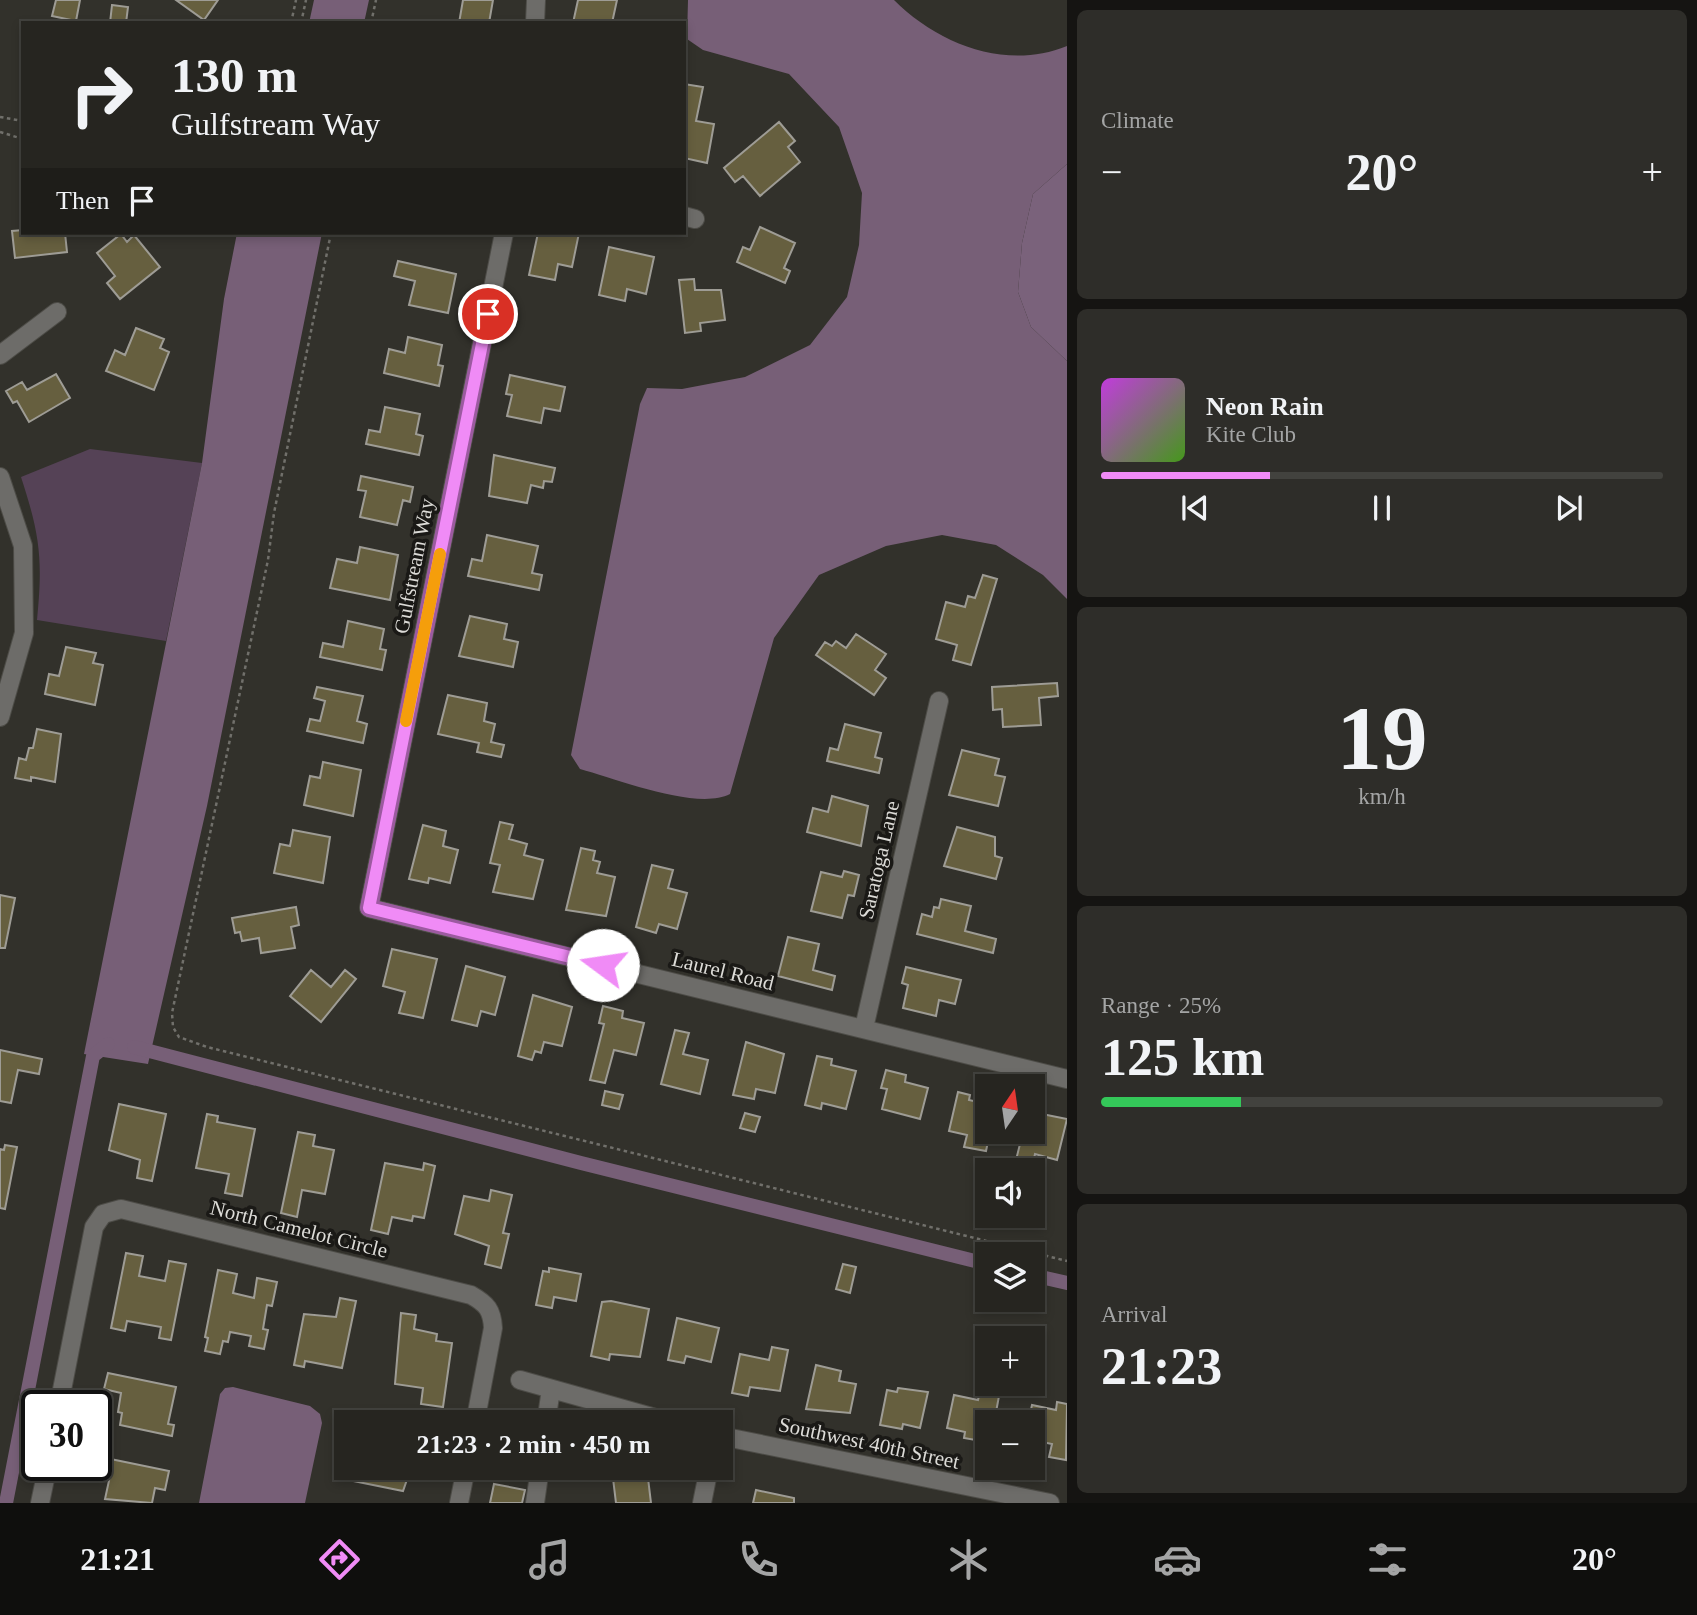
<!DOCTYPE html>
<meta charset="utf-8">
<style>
body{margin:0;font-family:Georgia,serif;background:#2e2d29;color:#f1f3f6;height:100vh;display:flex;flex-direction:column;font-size:26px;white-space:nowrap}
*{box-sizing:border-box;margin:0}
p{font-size:23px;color:#a4a5a5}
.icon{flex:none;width:38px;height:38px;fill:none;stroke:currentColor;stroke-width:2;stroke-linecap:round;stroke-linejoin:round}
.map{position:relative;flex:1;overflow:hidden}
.side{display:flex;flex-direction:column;gap:10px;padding:10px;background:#151412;width:630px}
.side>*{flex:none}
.hud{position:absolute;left:21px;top:21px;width:665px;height:214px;border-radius:0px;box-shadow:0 4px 10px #0003,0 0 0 2px #42423e;background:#262520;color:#f1f3f6;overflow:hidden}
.needle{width:46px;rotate:13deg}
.tools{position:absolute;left:975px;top:1074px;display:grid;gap:14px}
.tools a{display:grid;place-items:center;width:70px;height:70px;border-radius:0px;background:#262520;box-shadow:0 4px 10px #0003,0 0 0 2px #42423e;font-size:35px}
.speed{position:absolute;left:21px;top:1390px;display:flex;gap:14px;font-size:35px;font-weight:700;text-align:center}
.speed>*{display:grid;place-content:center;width:91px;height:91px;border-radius:50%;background:#262520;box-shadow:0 4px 10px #0003,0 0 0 2px #42423e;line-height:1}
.speed .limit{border:4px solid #111;border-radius:10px;background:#fff;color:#111}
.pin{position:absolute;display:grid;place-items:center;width:60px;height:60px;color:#fff;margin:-30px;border:4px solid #fff;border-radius:50%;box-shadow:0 2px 7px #0007}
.me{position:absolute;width:77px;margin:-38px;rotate:284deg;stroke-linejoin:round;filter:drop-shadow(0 0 5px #0008)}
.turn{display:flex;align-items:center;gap:24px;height:147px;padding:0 35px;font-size:32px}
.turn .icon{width:91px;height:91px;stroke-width:2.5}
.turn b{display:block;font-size:49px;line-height:60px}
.then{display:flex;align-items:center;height:66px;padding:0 35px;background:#0003;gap:14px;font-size:26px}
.big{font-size:52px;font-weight:800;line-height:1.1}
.side .tile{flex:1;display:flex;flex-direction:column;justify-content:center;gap:10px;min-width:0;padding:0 24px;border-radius:10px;background:#2e2d29}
.side .dial{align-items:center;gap:0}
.dial b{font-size:91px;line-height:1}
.song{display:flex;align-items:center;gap:21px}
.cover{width:84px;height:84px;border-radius:10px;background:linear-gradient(135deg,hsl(290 70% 55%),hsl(100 70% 35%))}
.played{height:7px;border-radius:4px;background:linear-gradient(90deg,#f08bf6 30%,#42423e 30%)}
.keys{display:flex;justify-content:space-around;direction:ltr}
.heat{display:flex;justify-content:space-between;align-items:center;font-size:38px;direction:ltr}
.charge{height:10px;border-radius:5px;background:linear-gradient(90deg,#34c759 25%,#42423e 0)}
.trip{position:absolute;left:334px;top:1410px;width:399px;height:70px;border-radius:0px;background:#262520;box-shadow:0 4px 10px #0003,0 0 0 2px #42423e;font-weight:800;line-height:70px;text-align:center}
.tabs{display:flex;height:112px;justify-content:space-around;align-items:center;background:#0f0f0d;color:#a4a5a5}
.tabs .icon{width:49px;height:49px}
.tabs .on{color:#f08bf6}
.tabs b{font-size:32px;color:#f1f3f6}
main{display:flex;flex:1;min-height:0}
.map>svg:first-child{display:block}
.green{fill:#554256}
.forest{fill:#7a627b}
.water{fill:#775f77}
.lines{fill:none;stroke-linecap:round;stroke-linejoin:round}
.canal{stroke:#775f77;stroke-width:14}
.building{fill:#665f3f;stroke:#9e9c95;stroke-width:2}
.minor-casing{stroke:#4d4c47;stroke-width:20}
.path{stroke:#71706b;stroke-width:2.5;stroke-dasharray:3.5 3.5;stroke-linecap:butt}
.minor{stroke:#6d6c69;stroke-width:18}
.route-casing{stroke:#9c5aa0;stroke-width:18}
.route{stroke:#f08bf6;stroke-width:12}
.slow{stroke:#f59e0b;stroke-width:12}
.labels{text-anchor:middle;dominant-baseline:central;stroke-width:7;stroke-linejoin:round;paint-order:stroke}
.street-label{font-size:21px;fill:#dcdbd7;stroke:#1a1916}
</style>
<main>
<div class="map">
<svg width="1067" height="1503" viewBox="0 0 1067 1503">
<rect width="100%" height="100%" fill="#32312b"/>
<path class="green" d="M90 449 202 463 166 641 37 620C43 559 40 535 21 477Z"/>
<path class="forest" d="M1067 164V361L1031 327 1018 292 1022 243 1033 194Z"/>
<path class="water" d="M314 0H369L364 23H309Z
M688 0H894C938 44 1006 71 1067 46V164L1033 194 1022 243 1018 292 1031 327 1067 361V599L1043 575 996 545 942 535 886 546 819 575 774 638 730 794C697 811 617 779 580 769L571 755 640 404 647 388 682 389 745 377 810 345 847 297 859 245 862 193 839 127 789 74 703 50 687 39Z
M237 233H322L207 806 148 1064 84 1054 202 463 224 299Z
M233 1387 310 1406 320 1414 322 1423 305 1503H199L220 1394 225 1388Z"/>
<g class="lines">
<path class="canal" d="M134 1047 581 1163 987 1264
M1032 1275 1067 1283
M6 1503 93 1056 108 1044"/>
</g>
<path class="building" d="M56 0H80L76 21 52 16Z
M176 0H218L204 20Z
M463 0H493L489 23H459Z
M578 0H617L612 23H573Z
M112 5 128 7 126 23H110Z
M684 84 703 87 696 121 714 124 707 163 684 158Z
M779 122 795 141 788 147 800 162 760 196 743 176 735 182 724 168Z
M760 227 795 243 784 268 790 271 785 283 737 262 743 247 750 250Z
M23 230V233L35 234 65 233 67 252 15 258 12 231Z
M538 233H579L572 267 558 264 555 280 529 275Z
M121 234 127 242 134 235 160 267 120 299 107 283 115 276 97 253Z
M609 247 654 257 646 294 627 289 625 301 599 295Z
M398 261 456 274 448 313 409 305 415 281 394 276Z
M694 279 695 290H721L725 320 700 323 701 331 685 333 679 280Z
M136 328 164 339 160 348 169 352 154 390 106 371 115 350 125 355Z
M408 337 442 345 438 365 443 366 439 386 384 373 389 349 405 353Z
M56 374 70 398 29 422 17 401 13 403 6 391 22 382 27 390Z
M510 375 565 387 560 411 544 408 541 423 507 416 512 395 506 394Z
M385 407 420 414 416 434 423 436 419 455 366 444 369 430 380 432Z
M494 455 555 468 552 482 544 481 543 488 531 485 527 503 489 496Z
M361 476 413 487 410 502 403 500 397 525 360 517 366 491 358 490Z
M487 535 538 546 532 573 542 575 539 590 468 576 472 559 482 561Z
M360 547 398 555 390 600 330 588 337 559 357 563Z
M983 575 997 579 971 665 953 660 957 645 936 639 946 602 965 607 968 596 975 598Z
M470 616 507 624 504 639 518 642 513 667 459 656Z
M348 621 384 629 380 649 386 650 382 670 320 657 323 643 343 647Z
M856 634 886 654 875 670 886 678 874 695 816 655 825 642 832 646 836 641 846 648Z
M66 647 96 653 93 663 103 665 95 705 45 694 49 674 59 676Z
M1057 683 1058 696 1039 698 1041 725 1003 727 1002 709 993 710 992 687Z
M317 687 363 696 357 721 367 724 363 743 307 731 310 719 320 721 325 701 314 698Z
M448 695 487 703 484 721 495 724 491 742 504 745 501 757 477 752 479 743 438 734Z
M845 724 881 733 875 757 882 759 879 773 827 761 830 748 838 750Z
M37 729 61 734 55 782 31 777V781L15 778 19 758 26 760 29 748H33Z
M962 750 999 759 995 775 1005 777 998 806 949 795Z
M323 762 361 770 353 816 304 805 310 776 320 778Z
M832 796 868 806 861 846 807 832 813 808 828 812Z
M500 822 513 825 509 839 527 844 524 855 543 860 533 899 493 892 500 865 490 863Z
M423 825 446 831 443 846 458 850 450 883 429 878 428 883 409 879Z
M957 827 995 837V856L1002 858 996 879 944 866Z
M293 830 330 837 323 883 274 873 280 844 290 846Z
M581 848 595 851 593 860 600 862 597 873 615 877 606 916 566 910Z
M652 865 673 870 668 888 687 893 677 929 659 924 656 933 636 927Z
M844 871 859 875 854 896 848 895 842 918 811 911 821 872 842 877Z
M0 895 15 898 5 948H0Z
M941 899 971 906 965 931 996 939 993 953 917 934 922 914 932 917 934 907 939 908Z
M296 907 299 925 291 927 295 948 261 953 259 938 242 941 240 932 235 933 232 918Z
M788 937 819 944 813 970 835 976 832 990 778 976Z
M392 949 437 959 423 1018 399 1013 405 992 383 986Z
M466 966 505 977 495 1015 481 1011 477 1026 452 1020Z
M906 967 961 980 955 1004 939 1000 936 1016 903 1008 908 985 902 983Z
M311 970 331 987 345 970 356 979 321 1022 290 996Z
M533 995 572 1007 562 1046 544 1042 541 1053 535 1051 532 1060 518 1056Z
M603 1006 623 1011 622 1018 644 1023 636 1055 614 1050 605 1083 590 1080 604 1024 599 1023Z
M675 1030 689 1033 683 1054 708 1060 700 1094 661 1084Z
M746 1042 784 1054 775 1093 756 1089 754 1099 733 1095Z
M0 1050 42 1059 39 1074 18 1070 11 1103 0 1101Z
M817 1056 832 1059 831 1065 856 1071 846 1109 822 1103 821 1109 805 1105Z
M886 1070 906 1075 905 1082 928 1088 920 1119 882 1109 887 1089 881 1088Z
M605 1091 623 1095 619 1109 602 1105Z
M958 1092 970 1095 969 1100 987 1104V1132H990L986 1151 964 1147 967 1135 949 1131Z
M119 1104 166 1114 152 1181 137 1178 140 1160 109 1150Z
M1032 1112 1067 1119 1057 1160 1035 1154 1031 1171H1027L1014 1168 1023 1132H1032Z
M745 1113 760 1117 755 1132 740 1128Z
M207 1114 218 1116 217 1122 255 1129 242 1196 225 1193 229 1174 196 1168Z
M298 1132 315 1135 313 1146 334 1150 325 1194 302 1190 297 1217 281 1213Z
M5 1145 17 1147 5 1209 0 1208V1149L4 1150Z
M385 1163 423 1170 424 1163 435 1166 424 1218 413 1216 412 1221 392 1217 388 1234 371 1230Z
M491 1190 512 1195 503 1233 509 1234 501 1268 485 1264 489 1246 455 1234 464 1196 489 1201Z
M126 1253 143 1256 139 1276 165 1281 169 1261 186 1264 171 1340 159 1338 161 1327 127 1321 125 1331 111 1328Z
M843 1264 856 1267 850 1293 836 1289Z
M549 1268 581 1274 576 1301 554 1297 552 1308 536 1305 543 1271 549 1272Z
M218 1270 237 1274 233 1293 254 1298 257 1278 277 1282 272 1306 267 1305 263 1329 268 1330 264 1349 249 1346 251 1336 230 1332 228 1342 223 1341 220 1354 205 1351 208 1338 205 1337Z
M340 1298 356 1301 342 1368 305 1361 304 1367 294 1365 304 1314 336 1317Z
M611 1301 649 1309 640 1357 610 1354 609 1360 591 1356 602 1302Z
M401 1313 416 1315 414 1329 437 1334 436 1341 452 1343 443 1407 421 1404 423 1388 395 1384Z
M677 1318 719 1328 711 1362 686 1356 684 1363 668 1360Z
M772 1347 788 1350 780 1391 750 1387 748 1396 732 1393 740 1354 769 1360Z
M816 1365 841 1371 839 1381 856 1384 850 1413 806 1409Z
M108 1373 176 1387 168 1424 174 1425 172 1436 120 1425 122 1413 118 1412 121 1393 104 1389Z
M898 1388 928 1392 920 1428 903 1424 902 1429 880 1425 887 1390 897 1392Z
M980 1392 999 1396 994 1423H987V1442L964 1438 965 1432 947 1428 954 1395 978 1400Z
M1057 1402 1067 1404 1066 1460 1049 1457 1052 1444 1032 1440V1423H1028L1032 1405 1056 1410Z
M96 1456 169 1471 165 1490 155 1488 152 1503 105 1499 110 1476 96 1473Z
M361 1468H411L403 1491 353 1481 354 1471 360 1472Z
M673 1468V1475L648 1478 651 1503H616L612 1470Z
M494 1484 525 1490 522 1503H490Z
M756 1490 794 1498V1503H753Z"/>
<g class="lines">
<defs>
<path id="minor" d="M535 23 536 0
M684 216 695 219
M504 233 369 908 1067 1079
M0 355 57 312
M0 477 23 546 24 633 0 717
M864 1028 939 701
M520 1380 673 1423
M59 1405 94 1227 103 1214 121 1209 471 1295C487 1304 492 1310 493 1328L475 1423
M546 1423 551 1389
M721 1436 1050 1503
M40 1503 48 1465
M459 1503 466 1468
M535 1503 540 1468
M702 1503 709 1468"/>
</defs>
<use href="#minor" class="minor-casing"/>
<path class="path" d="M291 23 296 0
M301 23 306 0
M371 23 376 0
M0 117 23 121
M0 132 23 139
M331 233 274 513 268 560 172 1013 173 1027 179 1037 207 1047 1067 1261"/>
<use href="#minor" class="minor"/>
</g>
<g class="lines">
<defs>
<path id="route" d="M488 314 369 908 603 965"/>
</defs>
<use href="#route" class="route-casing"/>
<use href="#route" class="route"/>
<path class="slow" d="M406 721 440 554"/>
</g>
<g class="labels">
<g class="street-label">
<text transform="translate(414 566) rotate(-79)">Gulfstream Way</text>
<text transform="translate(879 860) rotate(-77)">Saratoga Lane</text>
<text transform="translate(723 971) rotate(14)">Laurel Road</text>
<text transform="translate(299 1229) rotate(14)">North Camelot Circle</text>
<text transform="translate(869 1443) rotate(12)">Southwest 40th Street</text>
</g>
</g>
</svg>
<div class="tools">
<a><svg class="needle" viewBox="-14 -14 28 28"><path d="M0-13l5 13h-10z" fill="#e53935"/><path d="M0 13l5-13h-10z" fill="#a4a5a5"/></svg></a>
<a><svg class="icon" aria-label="sound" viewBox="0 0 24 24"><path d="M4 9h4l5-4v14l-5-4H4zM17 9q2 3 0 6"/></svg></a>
<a><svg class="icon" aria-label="layers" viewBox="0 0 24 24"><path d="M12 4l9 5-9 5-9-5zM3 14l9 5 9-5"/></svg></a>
<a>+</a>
<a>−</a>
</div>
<div class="speed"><div class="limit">30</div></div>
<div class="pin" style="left:488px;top:314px;background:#d93025"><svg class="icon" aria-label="arrive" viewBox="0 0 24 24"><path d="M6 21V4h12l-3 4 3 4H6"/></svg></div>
<svg class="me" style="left:603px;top:965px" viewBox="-20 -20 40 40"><circle r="19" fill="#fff"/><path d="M0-13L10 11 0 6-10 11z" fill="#f08bf6"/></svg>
<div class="trip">21:23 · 2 min · 450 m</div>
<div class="hud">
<div class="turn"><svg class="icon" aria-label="right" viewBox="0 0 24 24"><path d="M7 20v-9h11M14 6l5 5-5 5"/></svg><div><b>130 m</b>Gulfstream Way</div></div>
<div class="then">Then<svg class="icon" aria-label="arrive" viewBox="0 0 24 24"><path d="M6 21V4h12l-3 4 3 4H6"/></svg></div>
</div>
</div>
<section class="side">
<div class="tile"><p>Climate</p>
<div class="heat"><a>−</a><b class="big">20°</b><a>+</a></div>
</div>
<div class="tile">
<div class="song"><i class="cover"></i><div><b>Neon Rain</b><p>Kite Club</p></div></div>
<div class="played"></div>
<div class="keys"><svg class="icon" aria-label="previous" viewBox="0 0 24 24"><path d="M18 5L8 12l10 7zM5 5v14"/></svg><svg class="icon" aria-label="pause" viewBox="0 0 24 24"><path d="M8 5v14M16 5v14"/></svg><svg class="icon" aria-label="next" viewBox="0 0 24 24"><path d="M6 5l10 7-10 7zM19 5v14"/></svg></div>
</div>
<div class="tile dial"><b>19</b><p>km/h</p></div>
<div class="tile"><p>Range · 25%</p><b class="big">125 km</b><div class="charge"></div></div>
<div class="tile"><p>Arrival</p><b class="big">21:23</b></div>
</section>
</main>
<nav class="tabs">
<b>21:21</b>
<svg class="icon on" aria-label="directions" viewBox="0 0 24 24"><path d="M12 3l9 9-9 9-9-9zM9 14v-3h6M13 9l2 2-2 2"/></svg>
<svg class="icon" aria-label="music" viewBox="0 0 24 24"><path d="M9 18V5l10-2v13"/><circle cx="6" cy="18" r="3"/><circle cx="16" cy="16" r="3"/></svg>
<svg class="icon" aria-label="phone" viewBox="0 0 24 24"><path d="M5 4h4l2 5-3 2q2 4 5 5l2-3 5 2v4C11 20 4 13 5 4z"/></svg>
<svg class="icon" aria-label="climate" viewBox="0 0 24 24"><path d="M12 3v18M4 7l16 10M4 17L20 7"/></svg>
<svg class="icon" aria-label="car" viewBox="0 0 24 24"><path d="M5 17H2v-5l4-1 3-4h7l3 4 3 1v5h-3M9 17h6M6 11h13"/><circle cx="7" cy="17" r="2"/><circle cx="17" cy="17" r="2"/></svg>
<svg class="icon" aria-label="filters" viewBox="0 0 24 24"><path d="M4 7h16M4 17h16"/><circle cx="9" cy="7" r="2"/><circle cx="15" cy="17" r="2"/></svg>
<b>20°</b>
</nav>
